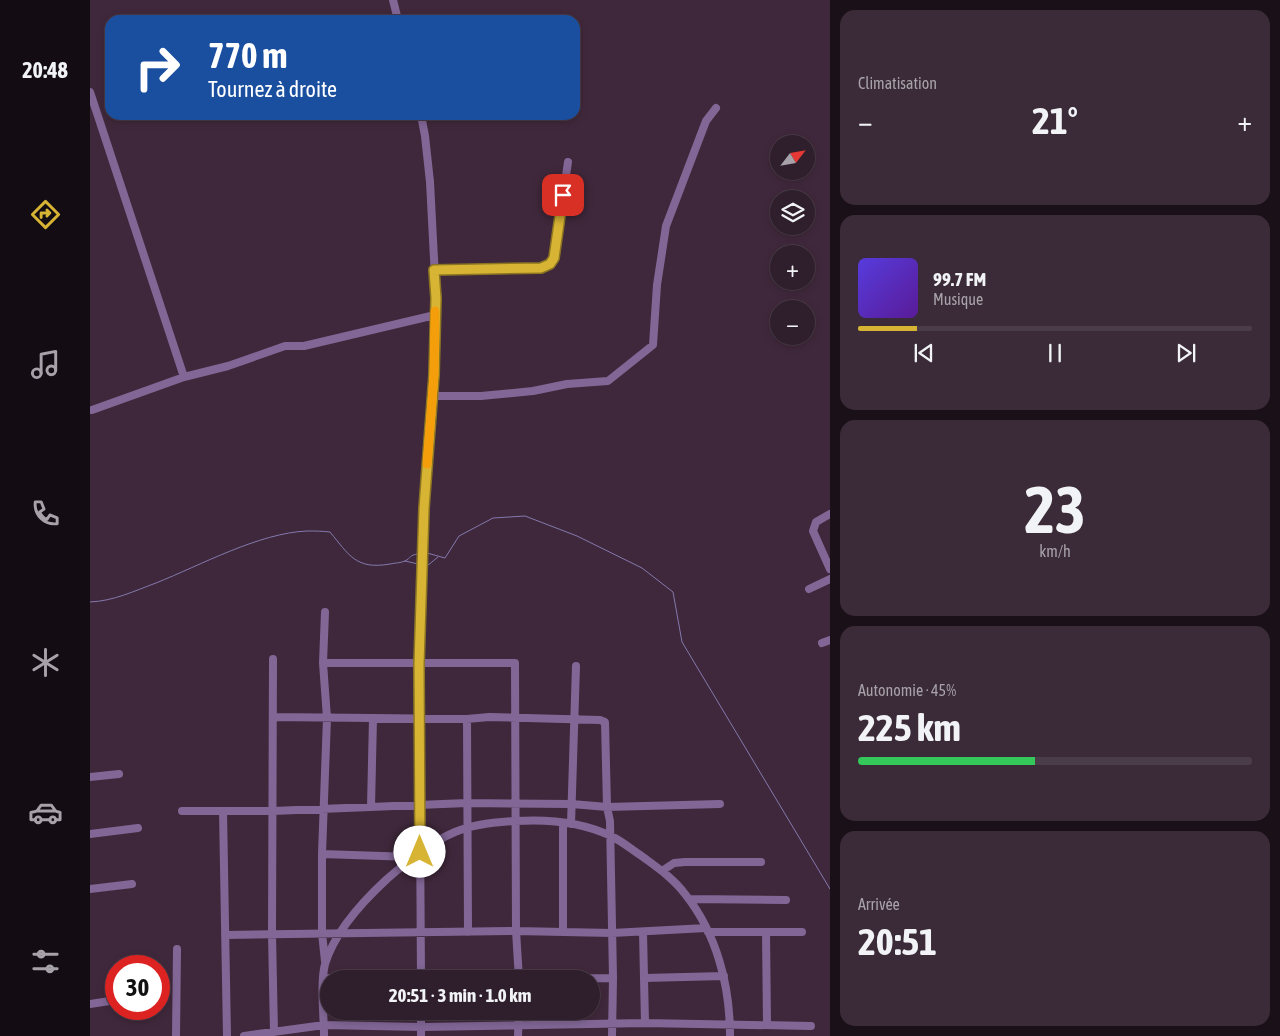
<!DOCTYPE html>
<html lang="fr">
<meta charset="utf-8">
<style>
body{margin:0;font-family:"Asap Condensed",sans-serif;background:#3b2b38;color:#f1f3f6;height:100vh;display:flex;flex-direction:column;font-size:19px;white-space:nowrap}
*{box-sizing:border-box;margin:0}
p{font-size:16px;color:#a7a2a9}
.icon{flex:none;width:28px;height:28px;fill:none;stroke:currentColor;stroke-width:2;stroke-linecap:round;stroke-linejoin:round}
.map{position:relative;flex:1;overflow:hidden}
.side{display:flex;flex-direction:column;gap:10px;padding:10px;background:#1a1018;width:450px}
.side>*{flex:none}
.guide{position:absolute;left:15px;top:15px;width:475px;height:105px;border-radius:15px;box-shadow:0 2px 8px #0003,0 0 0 1px #4a3c48;background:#1a4fa0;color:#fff;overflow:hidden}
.needle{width:32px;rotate:59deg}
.fabs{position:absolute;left:680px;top:135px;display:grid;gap:10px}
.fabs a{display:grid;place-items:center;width:45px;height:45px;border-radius:50%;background:#2f1e2c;box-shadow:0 2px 8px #0003,0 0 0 1px #4a3c48;font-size:25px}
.speed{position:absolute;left:15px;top:955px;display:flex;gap:10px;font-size:25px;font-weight:700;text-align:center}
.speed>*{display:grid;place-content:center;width:65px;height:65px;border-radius:50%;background:#2f1e2c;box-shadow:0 2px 8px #0003,0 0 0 1px #4a3c48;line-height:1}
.speed .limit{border:8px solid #d22;background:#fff;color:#111}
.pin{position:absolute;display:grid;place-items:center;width:42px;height:42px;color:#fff;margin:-21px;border-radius:10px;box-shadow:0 2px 8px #0006}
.me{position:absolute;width:55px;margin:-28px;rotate:0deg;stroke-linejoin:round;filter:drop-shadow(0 0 4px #0008)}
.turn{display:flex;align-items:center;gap:18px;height:105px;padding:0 20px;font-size:22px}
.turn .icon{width:65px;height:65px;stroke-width:2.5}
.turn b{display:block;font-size:35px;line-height:42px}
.big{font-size:38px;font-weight:700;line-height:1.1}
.side .widget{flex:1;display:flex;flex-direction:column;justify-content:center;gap:8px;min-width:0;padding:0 18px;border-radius:15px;background:#3b2b38}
.side .dial{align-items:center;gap:0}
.dial b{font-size:65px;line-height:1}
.song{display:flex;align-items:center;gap:15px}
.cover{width:60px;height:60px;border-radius:8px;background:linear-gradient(135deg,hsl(250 70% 55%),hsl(270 70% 35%))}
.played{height:5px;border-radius:2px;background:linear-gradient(90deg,#d7b434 15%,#4a3c48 15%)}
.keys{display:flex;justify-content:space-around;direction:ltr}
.heat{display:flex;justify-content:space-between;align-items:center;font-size:28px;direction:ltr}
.charge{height:8px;border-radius:4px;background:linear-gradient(90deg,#34c759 45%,#4a3c48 0)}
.trip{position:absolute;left:230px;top:970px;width:280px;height:50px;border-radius:25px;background:#2f1e2c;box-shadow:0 2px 8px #0003,0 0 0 1px #4a3c48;font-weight:700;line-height:50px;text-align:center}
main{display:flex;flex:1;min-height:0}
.menu{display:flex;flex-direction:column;width:90px;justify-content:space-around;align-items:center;background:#130c12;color:#a7a2a9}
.menu .icon{width:35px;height:35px}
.menu .active{color:#d7b434}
.menu b{font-size:22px;color:#f1f3f6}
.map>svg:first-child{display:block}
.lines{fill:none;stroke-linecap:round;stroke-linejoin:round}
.stream{stroke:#8479ae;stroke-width:1}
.minor{stroke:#826796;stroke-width:8}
.route-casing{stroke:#8c7522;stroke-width:12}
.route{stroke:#d7b434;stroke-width:9}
.slow{stroke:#f59e0b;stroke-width:9}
</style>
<main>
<nav class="menu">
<b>20:48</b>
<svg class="icon active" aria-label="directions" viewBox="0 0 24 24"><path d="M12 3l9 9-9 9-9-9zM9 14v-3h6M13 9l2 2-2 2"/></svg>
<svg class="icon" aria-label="music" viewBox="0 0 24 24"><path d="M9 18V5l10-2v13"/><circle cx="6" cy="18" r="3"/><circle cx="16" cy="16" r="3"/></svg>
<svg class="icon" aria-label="phone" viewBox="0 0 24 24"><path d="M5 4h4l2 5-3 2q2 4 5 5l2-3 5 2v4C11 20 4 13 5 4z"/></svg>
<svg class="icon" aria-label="climate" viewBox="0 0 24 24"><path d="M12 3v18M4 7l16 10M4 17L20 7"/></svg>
<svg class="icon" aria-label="car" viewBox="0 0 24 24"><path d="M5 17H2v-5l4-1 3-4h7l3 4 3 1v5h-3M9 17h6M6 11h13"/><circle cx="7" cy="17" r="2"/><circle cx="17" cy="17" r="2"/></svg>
<svg class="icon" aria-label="filters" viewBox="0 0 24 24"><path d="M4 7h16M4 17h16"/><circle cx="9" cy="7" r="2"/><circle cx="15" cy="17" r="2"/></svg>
</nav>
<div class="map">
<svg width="740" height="1036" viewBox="0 0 740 1036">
<rect width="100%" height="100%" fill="#3f283b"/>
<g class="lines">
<path class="stream" d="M337 553 355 558 369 536 403 518 435 516 487 536 552 568 583 592 592 642 740 889
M315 561 328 564
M337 566 348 557
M0 602C24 601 44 591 66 583 111 565 169 533 217 531 225 531 232 531 240 532 259 555 266 570 300 564 304 563 311 563 315 561 321 558 319 555 328 554"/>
<path class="minor" d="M303 0 308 20
M0 92 94 377
M331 115 335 136 340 182 346 297 344 375 333 508 329 664 331 979
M344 270 451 268 460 264 464 258 478 162
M342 396H391L443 391 477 384 518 381 563 345 567 285 576 226 616 121 626 108
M2 410 94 377 138 366 195 346H214L345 315
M740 514 726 522 723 531 740 569
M719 589 740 579
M235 612 233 663 237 718 232 854V933L235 961
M732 643 740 640
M183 659 182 934 184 1032
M233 663H425L426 931 429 979
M183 717 377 719 399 717 510 720 515 722 517 807 520 821 523 978 522 1036
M377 719 378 932
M0 777 29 774
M281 807 283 718
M92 811H183L377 803 482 804 517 807 630 804
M133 811 137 1036
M481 824 486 666
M0 834 48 828
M232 854 322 857
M572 871 584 863 595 862H671
M0 889 42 884
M599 899 696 900
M473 931V823
M553 932 555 1023
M618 932H712
M676 932 677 1025
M135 935 426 931 522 933 616 928
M233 978 295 979
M554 978 634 976
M400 979 523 978
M0 1004 26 1000
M86 1036 87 949
M154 1036 234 1025 332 1027 555 1023 721 1026
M234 1036C234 1016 230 983 235 964 245 931 272 902 297 879 318 861 339 843 365 832 384 824 404 822 425 821 456 819 492 822 521 836 532 841 542 850 553 857 568 868 584 879 595 894 627 934 640 986 640 1036
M331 1036V1011
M428 1036 429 1011"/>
</g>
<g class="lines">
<defs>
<path id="route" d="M330 852 329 664 334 508 344 375 346 298 344 270 451 268 460 264 464 258 473 195"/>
</defs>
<use href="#route" class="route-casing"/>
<use href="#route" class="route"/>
<path class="slow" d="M337 464 344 375 345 311"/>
</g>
</svg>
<div class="fabs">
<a><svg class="needle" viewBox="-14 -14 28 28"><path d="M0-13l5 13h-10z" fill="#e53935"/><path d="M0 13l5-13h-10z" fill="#a7a2a9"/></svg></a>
<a><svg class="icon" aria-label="layers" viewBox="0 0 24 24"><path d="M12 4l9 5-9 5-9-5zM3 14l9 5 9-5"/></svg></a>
<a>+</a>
<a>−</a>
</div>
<div class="speed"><div class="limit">30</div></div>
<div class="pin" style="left:473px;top:195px;background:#d93025"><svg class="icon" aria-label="arrive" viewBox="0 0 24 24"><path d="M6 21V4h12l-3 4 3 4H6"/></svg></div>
<svg class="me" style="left:330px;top:852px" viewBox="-20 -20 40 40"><circle r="19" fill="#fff"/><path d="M0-13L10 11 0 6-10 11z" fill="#d7b434"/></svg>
<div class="trip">20:51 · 3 min · 1.0 km</div>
<div class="guide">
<div class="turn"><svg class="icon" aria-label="right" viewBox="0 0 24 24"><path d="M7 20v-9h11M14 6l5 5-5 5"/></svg><div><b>770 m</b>Tournez à droite</div></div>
</div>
</div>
<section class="side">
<div class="widget"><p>Climatisation</p>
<div class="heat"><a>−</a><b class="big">21°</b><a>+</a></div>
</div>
<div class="widget">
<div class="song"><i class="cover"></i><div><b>99.7 FM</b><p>Musique</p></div></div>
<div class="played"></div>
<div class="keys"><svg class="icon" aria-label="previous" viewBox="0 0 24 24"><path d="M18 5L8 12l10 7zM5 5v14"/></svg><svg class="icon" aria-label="pause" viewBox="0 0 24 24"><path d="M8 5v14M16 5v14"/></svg><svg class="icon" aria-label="next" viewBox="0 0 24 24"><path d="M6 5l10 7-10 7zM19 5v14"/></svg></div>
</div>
<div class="widget dial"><b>23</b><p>km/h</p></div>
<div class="widget"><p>Autonomie · 45%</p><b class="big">225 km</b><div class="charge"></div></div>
<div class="widget"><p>Arrivée</p><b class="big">20:51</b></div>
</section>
</main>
